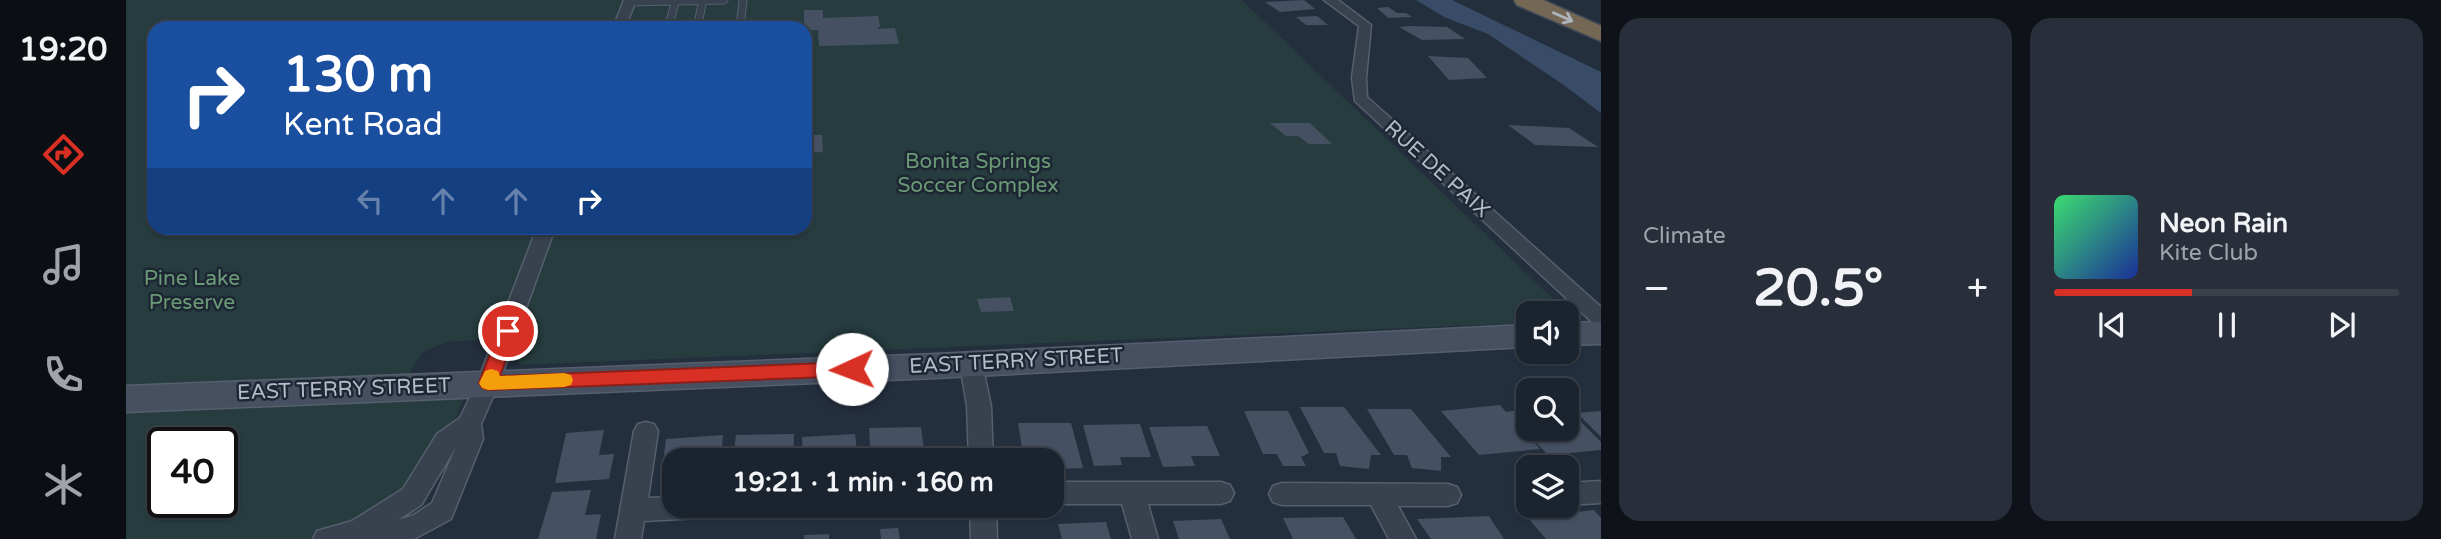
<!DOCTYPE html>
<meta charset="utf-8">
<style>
body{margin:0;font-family:"Varela Round",sans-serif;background:#282f3a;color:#f1f3f6;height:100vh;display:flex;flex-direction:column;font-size:26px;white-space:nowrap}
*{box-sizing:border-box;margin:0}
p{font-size:23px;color:#a0a4aa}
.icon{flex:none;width:38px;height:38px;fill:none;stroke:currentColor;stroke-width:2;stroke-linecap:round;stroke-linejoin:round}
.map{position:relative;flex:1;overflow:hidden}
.sheet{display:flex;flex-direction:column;gap:18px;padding:18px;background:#0f1319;width:840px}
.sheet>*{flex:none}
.banner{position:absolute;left:21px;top:21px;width:665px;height:214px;border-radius:21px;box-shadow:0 2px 5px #0004,0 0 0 2px #39404a;background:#1a4fa0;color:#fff;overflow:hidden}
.fabs{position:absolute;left:1390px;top:301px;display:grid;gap:14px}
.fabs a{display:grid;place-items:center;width:63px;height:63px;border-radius:14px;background:#1b232e;box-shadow:0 2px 5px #0004,0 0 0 2px #39404a;font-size:35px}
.speed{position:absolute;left:21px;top:427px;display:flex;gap:14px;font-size:35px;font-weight:700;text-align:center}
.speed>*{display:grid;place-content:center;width:91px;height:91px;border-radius:50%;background:#1b232e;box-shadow:0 2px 5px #0004,0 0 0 2px #39404a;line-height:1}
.speed .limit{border:4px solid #111;border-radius:10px;background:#fff;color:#111}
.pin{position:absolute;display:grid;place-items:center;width:60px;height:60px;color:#fff;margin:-30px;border:4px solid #fff;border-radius:50%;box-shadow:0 2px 7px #0007}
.me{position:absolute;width:77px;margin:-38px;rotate:268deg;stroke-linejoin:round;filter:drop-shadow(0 0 5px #0008)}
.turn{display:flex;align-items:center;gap:24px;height:147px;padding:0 21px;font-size:32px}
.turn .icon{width:91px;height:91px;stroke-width:2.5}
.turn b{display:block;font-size:49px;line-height:60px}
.lanes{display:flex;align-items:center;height:66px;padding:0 21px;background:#0003;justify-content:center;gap:35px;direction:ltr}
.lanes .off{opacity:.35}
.big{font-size:52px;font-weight:800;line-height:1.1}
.sheet .card{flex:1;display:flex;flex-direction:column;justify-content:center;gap:10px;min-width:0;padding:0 24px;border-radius:21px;background:#282f3a}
.song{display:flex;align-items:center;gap:21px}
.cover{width:84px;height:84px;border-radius:10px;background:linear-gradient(135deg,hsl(140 70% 55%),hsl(230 70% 35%))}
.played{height:7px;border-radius:4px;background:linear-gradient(90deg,#d93025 40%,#39404a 40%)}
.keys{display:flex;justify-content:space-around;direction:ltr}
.heat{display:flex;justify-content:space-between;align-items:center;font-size:38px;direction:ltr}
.sheet .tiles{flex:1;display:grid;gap:18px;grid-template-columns:repeat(2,1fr)}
.trip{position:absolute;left:536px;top:448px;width:402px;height:70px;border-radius:21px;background:#1b232e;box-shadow:0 2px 5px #0004,0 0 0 2px #39404a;font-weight:800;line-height:70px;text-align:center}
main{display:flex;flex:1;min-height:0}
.dock{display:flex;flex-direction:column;width:126px;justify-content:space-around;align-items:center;background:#0b0e12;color:#a0a4aa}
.dock .icon{width:49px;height:49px}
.dock .current{color:#d93025}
.dock b{font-size:32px;color:#f1f3f6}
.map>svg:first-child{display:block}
.green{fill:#263c3f;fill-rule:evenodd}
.water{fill:#394c67}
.building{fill:#455162}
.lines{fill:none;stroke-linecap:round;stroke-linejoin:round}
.lane-casing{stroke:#565f6c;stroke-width:9}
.street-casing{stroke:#565f6c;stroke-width:3}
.secondary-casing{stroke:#565f6c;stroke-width:3}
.highway-casing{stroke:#434c59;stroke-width:3}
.lane{stroke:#38414e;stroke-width:7}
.street{fill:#38414e;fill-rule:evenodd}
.secondary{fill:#465061;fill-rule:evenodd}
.highway{fill:#746855;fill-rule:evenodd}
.oneway{stroke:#aeb4bd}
.route{fill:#d93025;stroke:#8d1f18;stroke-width:2}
.slow{fill:#f59e0b}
.labels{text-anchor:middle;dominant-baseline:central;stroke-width:5;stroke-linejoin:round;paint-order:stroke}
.park-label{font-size:21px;fill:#6b9a76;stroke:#1d2633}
.street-label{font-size:21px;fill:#b4bcc9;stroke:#1d2633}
</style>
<main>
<nav class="dock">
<b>19:20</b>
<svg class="icon current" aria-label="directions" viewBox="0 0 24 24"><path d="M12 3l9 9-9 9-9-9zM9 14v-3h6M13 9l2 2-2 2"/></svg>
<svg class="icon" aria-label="music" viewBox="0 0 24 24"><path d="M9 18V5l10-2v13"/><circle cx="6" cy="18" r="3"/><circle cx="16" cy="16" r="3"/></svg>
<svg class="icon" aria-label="phone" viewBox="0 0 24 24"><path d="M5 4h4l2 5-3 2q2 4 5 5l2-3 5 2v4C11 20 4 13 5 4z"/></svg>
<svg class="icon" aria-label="climate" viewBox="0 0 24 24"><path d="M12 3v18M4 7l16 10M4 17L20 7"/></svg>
</nav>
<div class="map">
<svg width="1475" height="539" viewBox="0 0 1475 539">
<rect width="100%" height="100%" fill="#242f3e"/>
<path class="green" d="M0 0H506L495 28H28V228H417L403 276 380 314 359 324 352 340 320 342 296 353 280 378 0 390Z
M510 0H1116L1450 321H1440V313H1402V323L394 365 388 346 428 228H679V28H500Z
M339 393 288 539H0V407ZM37 443H96V502H37Z"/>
<path class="water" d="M1290 0H1326L1475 72V113L1439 86 1362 34 1318 17Z"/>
<path class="building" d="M1178 0 1189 9 1154 12 1139 2Z
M1262 7 1271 13H1280L1286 17 1262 18 1251 8Z
M678 10H697V18L752 16 754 26 751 29 769 28 773 44 693 46 692 30H679L678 28Z
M1191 16 1202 25H1180L1170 17Z
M1284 26 1321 27 1339 39 1296 40 1273 27Z
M1302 56 1342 58 1361 78 1323 80Z
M1144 123H1184L1206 144H1183L1172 136H1160Z
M1382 125 1443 128 1472 147 1409 145Z
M679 135H696L697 152 679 153Z
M884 297 888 311 855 312 851 299Z
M1374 405 1380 412 1402 409V429H1440V407L1475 442V450L1422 455 1397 429 1414 449 1353 455 1315 411Z
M1174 407H1218L1255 455H1245L1243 469 1214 466 1210 453H1198Z
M1241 409H1285L1325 457H1315V471L1286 468 1281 455H1268Z
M1118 411H1162L1183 453 1175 457 1180 466H1157L1151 454H1137Z
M1475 411V437L1451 413Z
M892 423H945L957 468 930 469 928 459H898Z
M1014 424 1025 457H994L996 465 968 466 957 425Z
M1081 426 1094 456H1065L1069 466 1037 467 1023 427Z
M795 427 799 458 745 460 743 428Z
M478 430 473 455 488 454 483 479 429 483 440 433Z
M668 434 667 460H607L610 435Z
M729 434 732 460H677L676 437Z
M597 435 595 460H548V471L536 472 540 439Z
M465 490 459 515 475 514 470 539H412L426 492Z
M1468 510 1475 518V539H1420L1402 518Z
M1363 516 1378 539H1305L1291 519Z
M1217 517 1230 539H1167L1157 518Z
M1095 519 1104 539H1053L1047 521Z
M980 522 985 539H936L932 524Z
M772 528 774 539H755L754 529Z
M703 534V539H678V535Z"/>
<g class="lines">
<defs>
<path id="lane" d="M503 2 598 0
M542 28 550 0
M571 28 577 0
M614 28 617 0"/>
<path id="street" d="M498 0H510L499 28H487Z
M1198 0H1212L1245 25 1240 78 1241 97 1475 307V326L1468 324 1229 101 1226 78 1233 26Z
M411 228H429L373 383 355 424 357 439 325 519 288 539H187L191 531 226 521 277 489 311 434 334 418 351 383ZM330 447 306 503 288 515 272 520 295 505Z
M845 356 853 358 856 364 865 406 867 460H843L841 406 834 364 837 358Z
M520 422 528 424 532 431 522 498 548 497V506H605L601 514 592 517 518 521 515 539H489L508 431 512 424Z
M1475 481V503L1440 505V483Z
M926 482H1095L1104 485 1108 493 1104 501 1095 504H1022L1032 539H1006L996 504H926Z
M1156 483 1322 484 1331 487 1335 495 1331 503 1322 506H1272L1290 539H1263L1245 505H1156L1147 502 1143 494 1147 486Z
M844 506H870L871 539H845Z"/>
<path id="secondary" d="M1475 322V344L1440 345V323Z
M1402 325V347L810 378 0 412V386L810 354Z"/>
<path id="highway" d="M1388 0H1417L1475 26V41L1391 5Z"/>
</defs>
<use href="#lane" class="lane-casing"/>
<use href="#street" class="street-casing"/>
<use href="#secondary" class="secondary-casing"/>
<use href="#highway" class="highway-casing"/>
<use href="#lane" class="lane"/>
<use href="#street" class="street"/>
<use href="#secondary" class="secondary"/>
<use href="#highway" class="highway"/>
</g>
<defs><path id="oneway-shaft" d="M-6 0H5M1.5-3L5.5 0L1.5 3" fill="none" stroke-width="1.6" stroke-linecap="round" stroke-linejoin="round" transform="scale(1.75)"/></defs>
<use class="oneway" href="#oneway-shaft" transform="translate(1437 17) rotate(24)"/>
<path class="route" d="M382 325 390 331 374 376 726 362 732 364 735 369 732 374 726 376 362 390 356 388 353 383 373 331Z"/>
<path class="slow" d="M365 369 372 371 374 376 438 373 445 375 447 380 445 385 438 387 362 390 356 388 353 383 359 371Z"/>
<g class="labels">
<g class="park-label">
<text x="852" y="161">Bonita Springs<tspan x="852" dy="24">Soccer Complex</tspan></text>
<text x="66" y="278">Pine Lake<tspan x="66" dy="24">Preserve</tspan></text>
</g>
<g class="street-label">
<text transform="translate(1311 169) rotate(42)">RUE DE PAIX</text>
<text transform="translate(890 361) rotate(-3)">EAST TERRY STREET</text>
<text transform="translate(218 389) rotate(-2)">EAST TERRY STREET</text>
</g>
</g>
</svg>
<div class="fabs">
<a><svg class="icon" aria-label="sound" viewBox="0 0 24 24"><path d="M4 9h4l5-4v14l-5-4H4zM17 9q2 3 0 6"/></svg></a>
<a><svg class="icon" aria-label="search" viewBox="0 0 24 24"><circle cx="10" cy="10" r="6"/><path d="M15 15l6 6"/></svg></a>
<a><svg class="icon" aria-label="layers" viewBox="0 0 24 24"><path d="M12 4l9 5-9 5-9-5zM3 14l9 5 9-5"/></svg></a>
</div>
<div class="speed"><div class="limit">40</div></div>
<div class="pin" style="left:382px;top:331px;background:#d93025"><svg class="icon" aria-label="arrive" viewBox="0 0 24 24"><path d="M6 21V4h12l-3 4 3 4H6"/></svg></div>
<svg class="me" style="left:726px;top:369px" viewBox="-20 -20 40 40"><circle r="19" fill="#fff"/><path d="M0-13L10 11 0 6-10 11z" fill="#d93025"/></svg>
<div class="trip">19:21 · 1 min · 160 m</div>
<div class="banner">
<div class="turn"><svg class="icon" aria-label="right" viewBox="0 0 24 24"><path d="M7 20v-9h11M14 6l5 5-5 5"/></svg><div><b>130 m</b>Kent Road</div></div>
<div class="lanes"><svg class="icon off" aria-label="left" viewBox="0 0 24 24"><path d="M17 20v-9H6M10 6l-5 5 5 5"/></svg><svg class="icon off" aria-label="ahead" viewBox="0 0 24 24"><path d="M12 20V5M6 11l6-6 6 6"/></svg><svg class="icon off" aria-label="ahead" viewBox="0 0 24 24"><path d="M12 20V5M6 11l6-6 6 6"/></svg><svg class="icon" aria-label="right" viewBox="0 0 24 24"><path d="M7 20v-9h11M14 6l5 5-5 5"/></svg></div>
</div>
</div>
<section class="sheet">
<div class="tiles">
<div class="card"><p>Climate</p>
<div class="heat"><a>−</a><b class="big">20.5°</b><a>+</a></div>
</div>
<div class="card">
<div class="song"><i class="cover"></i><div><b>Neon Rain</b><p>Kite Club</p></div></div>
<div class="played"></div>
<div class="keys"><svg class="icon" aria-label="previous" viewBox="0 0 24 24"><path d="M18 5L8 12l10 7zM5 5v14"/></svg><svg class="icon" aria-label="pause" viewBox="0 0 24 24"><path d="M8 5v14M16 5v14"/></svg><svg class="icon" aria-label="next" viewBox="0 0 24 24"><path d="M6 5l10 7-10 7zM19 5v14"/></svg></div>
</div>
</div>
</section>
</main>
